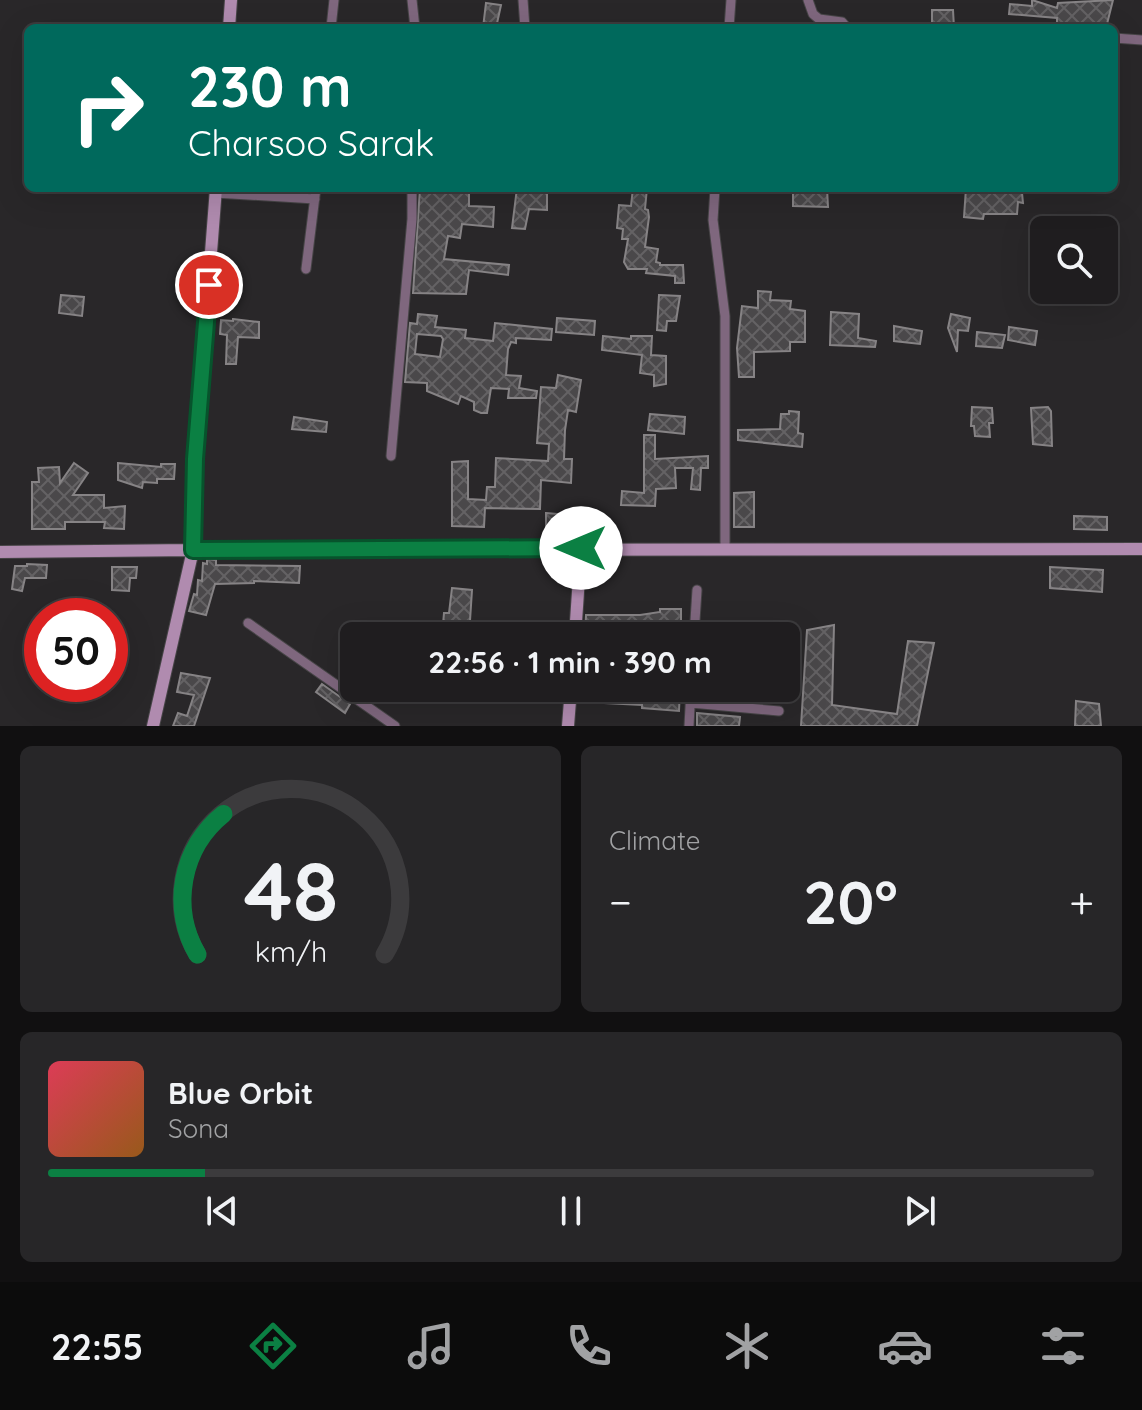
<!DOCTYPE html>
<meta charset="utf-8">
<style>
body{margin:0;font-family:Quicksand,sans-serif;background:#272628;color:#f1f3f6;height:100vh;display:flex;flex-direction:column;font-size:30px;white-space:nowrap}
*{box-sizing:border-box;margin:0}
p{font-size:26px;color:#a1a2a4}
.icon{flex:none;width:44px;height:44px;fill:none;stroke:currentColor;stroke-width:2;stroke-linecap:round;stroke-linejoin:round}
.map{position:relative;height:726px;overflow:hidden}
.panel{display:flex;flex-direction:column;gap:20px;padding:20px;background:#111011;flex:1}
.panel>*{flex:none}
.banner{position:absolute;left:24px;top:24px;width:1094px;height:168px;border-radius:12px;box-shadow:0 8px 32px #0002,0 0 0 2px #3c3b3d;background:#00695c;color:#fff;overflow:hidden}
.buttons{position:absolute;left:1030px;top:216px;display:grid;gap:16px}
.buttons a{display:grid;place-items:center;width:88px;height:88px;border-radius:12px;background:#1f1d1f;box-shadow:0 8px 32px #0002,0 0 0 2px #3c3b3d;font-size:40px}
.speed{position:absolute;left:24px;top:598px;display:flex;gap:16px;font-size:40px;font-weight:700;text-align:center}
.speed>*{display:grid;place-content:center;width:104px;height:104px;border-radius:50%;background:#1f1d1f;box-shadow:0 8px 32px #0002,0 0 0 2px #3c3b3d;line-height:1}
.speed .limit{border:12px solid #d22;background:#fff;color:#111}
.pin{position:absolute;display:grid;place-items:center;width:68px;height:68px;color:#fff;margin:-34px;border:4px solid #fff;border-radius:50%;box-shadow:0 2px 8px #0007}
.me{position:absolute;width:88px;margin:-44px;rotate:270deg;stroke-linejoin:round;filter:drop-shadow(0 0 6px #0008)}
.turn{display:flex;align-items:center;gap:28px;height:168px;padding:0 32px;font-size:36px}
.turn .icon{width:104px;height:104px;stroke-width:2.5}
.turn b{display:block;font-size:56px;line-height:68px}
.big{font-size:60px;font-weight:800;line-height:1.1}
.panel .widget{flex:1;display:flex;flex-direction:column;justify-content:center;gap:12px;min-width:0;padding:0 28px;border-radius:12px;background:#272628}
.panel .dial{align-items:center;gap:0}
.dial svg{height:208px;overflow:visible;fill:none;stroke:#3c3b3d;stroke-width:7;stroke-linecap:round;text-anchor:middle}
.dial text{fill:#f1f3f6;stroke:none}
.song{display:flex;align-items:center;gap:24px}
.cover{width:96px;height:96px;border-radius:12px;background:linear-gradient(135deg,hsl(350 70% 55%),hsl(30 70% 35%))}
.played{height:8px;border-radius:4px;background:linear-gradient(90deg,#0b8043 15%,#3c3b3d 15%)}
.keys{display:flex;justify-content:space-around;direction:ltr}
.heat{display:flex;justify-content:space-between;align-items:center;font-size:44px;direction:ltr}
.panel .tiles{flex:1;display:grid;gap:20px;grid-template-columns:1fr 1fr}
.widget:last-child{grid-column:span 2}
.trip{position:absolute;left:340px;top:622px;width:460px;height:80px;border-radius:12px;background:#1f1d1f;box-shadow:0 8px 32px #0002,0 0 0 2px #3c3b3d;font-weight:800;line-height:80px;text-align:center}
.tab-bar{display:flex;height:128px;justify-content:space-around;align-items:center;background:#0c0c0c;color:#a1a2a4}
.tab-bar .icon{width:56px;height:56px}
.tab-bar .on{color:#0b8043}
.tab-bar b{font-size:36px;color:#f1f3f6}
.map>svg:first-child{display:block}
.building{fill:url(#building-cross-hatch);stroke:#868385;stroke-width:2;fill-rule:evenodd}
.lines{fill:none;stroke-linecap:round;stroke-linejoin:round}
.street-casing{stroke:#464446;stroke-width:11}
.secondary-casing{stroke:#464446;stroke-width:14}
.street{stroke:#7f677e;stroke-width:9}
.secondary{stroke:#b08baf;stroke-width:12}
.route-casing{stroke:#07532c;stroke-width:20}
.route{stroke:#0b8043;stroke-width:14}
</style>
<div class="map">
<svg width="1142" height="726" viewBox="0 0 1142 726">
<defs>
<pattern id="building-cross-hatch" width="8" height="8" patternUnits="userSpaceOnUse" patternTransform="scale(2)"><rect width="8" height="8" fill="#4a484a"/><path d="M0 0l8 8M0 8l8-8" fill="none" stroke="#646264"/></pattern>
</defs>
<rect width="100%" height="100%" fill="#292729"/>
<path class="building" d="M1032 0 1057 8 1058 3 1113 0 1106 28H1057V18L1009 14 1010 4 1032 6Z
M486 3 501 5 496 28H483Z
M932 10H953L954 28H932Z
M420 188 469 192V206L494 207 493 227 462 224 460 238 448 236 444 259 509 265 508 275 469 270 466 294 413 293Z
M517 188H547V210L529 209 525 229 512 228Z
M633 188H647L645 209 648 210 649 217 645 247 658 249 656 262 660 263V265H683L684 283H675V276L646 273 647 269H628L624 262 628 239H622L623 229 617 228 619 205 631 206Z
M793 188H827L828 207 793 206Z
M966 188H984L983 193H1022L1023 203 1018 202 1017 214H984L983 219 964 217Z
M758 291 771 292 770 300 791 301 790 309 805 311V342H790V351L754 352V377H739L737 348 742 306 758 308Z
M61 295 84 297 82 316 59 313Z
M659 295 680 296 676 321H667L666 331 657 330Z
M831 312 859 314 858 338 876 341 875 347 830 345Z
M418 314 437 316 435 327 466 330 465 338 493 341 495 323 552 329 551 340 516 338V343L511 342 508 349 506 375 521 376 519 388 537 391 536 398H508L509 389 491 388 487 413H481L474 410V402L461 396 458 404 427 391V383L405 382 410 323 417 324ZM417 334 441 336 443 339 440 357 415 354Z
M951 314 970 318 968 331 958 330 957 352 948 328Z
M557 318 595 321 594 335 556 332Z
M233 319 259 322V338L238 337 236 364H226L227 335 220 334 221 320 233 321Z
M894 326 922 331 920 344 894 341Z
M1009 327 1037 331 1035 345 1008 340Z
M977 332 1005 335 1002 348 976 346Z
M603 336 631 339V336H652L651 355 666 356V384L654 386V375L640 373 642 355 602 350Z
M558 375 581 380 576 412 568 410 565 430 564 459H572L571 483 541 480 540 509 485 508 484 527 452 526V462L468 461V499L486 500 487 487H495L496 458 548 461 549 444 537 443 541 387 556 388Z
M972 407 992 408 993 423H989L990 437 975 436 974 426H971Z
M1048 407 1051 411 1052 446 1033 444 1031 408Z
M789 411 799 412 798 433 803 434 802 447 738 440V430L780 429 781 414H789Z
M650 414 685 417 684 434 648 430Z
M294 417 327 422 326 432 292 429Z
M644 435H655V459L708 456V468H701L700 490 691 489 693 468H675L676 488 656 489 655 506 621 505 622 491 644 493Z
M74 463 88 473 73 495H104V508L125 506 124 529 104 528 105 522H65V529H32V482H39L38 468 59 467 60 483Z
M118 463 161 467V464H175L174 479H157V483L143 482 142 488 118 480Z
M754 492V527H734V493Z
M546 513 591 517V529L562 531V526H546Z
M1074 516 1107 517V530L1074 529Z
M207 559 216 560V565L300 566 299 583 254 581V583L215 584 206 615 189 611 194 594 197 595 198 580 202 581 203 563 207 564Z
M27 564 47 565 46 578H25L22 591 12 589 15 566H27Z
M112 567H137L136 578H130L129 591 112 590Z
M1050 567 1103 570 1102 592 1050 588Z
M452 588 472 590 469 636H442L444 613H449Z
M660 609H681V634H660V632L635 634V636H585L586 615H640L660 612Z
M834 625 832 705 897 714 908 641 934 643 917 726H801L807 630Z
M181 673 210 678 194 726H173L178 713 187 716 194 695 177 692Z
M322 684 350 704 345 713 316 692Z
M587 688H680L679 711 642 708V705L586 702Z
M1076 701 1099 704 1101 726H1075Z
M697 713 740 717 739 726H697Z"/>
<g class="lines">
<defs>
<path id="street" d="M412 0 415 28
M523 0 525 28
M808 0 813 14 819 19 842 22 847 28
M331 28 334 0
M729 28 731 0
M1114 38 1142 40
M715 188 713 220 725 316V549
M215 193 315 199
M306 269 316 188
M391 456 412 219V188
M248 623 395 726
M694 636 697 590
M691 703 779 711
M689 726 691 688"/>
<path id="secondary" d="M229 28 231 0
M216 188 195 459 193 550 1142 549
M0 552 193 550 153 726
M575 636 581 548
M568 726 571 688"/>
</defs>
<use href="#street" class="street-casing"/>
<use href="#secondary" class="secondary-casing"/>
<use href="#street" class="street"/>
<use href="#secondary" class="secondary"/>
</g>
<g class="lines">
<defs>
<path id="route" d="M209 285 195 459 193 550 581 548"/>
</defs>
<use href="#route" class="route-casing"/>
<use href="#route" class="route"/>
</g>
</svg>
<div class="buttons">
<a><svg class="icon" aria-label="search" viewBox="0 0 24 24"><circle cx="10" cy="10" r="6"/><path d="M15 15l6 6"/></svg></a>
</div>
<div class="speed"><div class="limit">50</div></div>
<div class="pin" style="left:209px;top:285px;background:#d93025"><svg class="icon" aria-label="arrive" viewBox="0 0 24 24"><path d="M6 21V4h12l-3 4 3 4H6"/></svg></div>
<svg class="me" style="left:581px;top:548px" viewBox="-20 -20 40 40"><circle r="19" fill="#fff"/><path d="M0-13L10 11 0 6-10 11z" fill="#0b8043"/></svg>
<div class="trip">22:56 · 1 min · 390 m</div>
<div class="banner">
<div class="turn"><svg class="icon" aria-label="right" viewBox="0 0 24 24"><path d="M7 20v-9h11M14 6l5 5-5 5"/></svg><div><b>230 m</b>Charsoo Sarak</div></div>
</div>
</div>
<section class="panel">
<div class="tiles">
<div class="widget dial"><svg viewBox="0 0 100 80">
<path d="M14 69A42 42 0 1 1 86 69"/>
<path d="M14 69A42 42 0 0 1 24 15" stroke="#0b8043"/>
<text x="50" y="56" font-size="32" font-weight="700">48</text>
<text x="50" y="72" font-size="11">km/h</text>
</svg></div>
<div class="widget"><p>Climate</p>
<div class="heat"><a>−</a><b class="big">20°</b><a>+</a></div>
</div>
<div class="widget">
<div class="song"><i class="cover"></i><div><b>Blue Orbit</b><p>Sona</p></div></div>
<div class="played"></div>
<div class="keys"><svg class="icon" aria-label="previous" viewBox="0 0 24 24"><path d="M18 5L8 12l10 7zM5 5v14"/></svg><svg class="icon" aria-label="pause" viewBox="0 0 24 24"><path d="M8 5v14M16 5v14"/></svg><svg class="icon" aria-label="next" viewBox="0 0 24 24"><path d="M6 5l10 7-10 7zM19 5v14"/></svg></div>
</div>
</div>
</section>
<nav class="tab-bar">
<b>22:55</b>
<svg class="icon on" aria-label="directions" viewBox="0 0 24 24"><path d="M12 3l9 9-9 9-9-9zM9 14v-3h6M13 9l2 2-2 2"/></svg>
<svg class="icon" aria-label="music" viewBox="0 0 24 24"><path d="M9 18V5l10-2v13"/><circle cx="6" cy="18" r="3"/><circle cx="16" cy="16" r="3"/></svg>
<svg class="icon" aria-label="phone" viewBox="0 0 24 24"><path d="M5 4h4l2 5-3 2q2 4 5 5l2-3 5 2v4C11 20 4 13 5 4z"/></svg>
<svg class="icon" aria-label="climate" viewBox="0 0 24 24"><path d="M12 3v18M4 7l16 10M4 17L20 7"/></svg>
<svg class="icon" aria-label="car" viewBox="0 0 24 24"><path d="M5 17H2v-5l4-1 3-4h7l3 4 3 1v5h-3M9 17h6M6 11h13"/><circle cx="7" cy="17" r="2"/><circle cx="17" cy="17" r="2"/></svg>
<svg class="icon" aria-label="filters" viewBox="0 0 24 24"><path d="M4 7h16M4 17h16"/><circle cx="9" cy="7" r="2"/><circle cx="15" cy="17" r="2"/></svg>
</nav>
